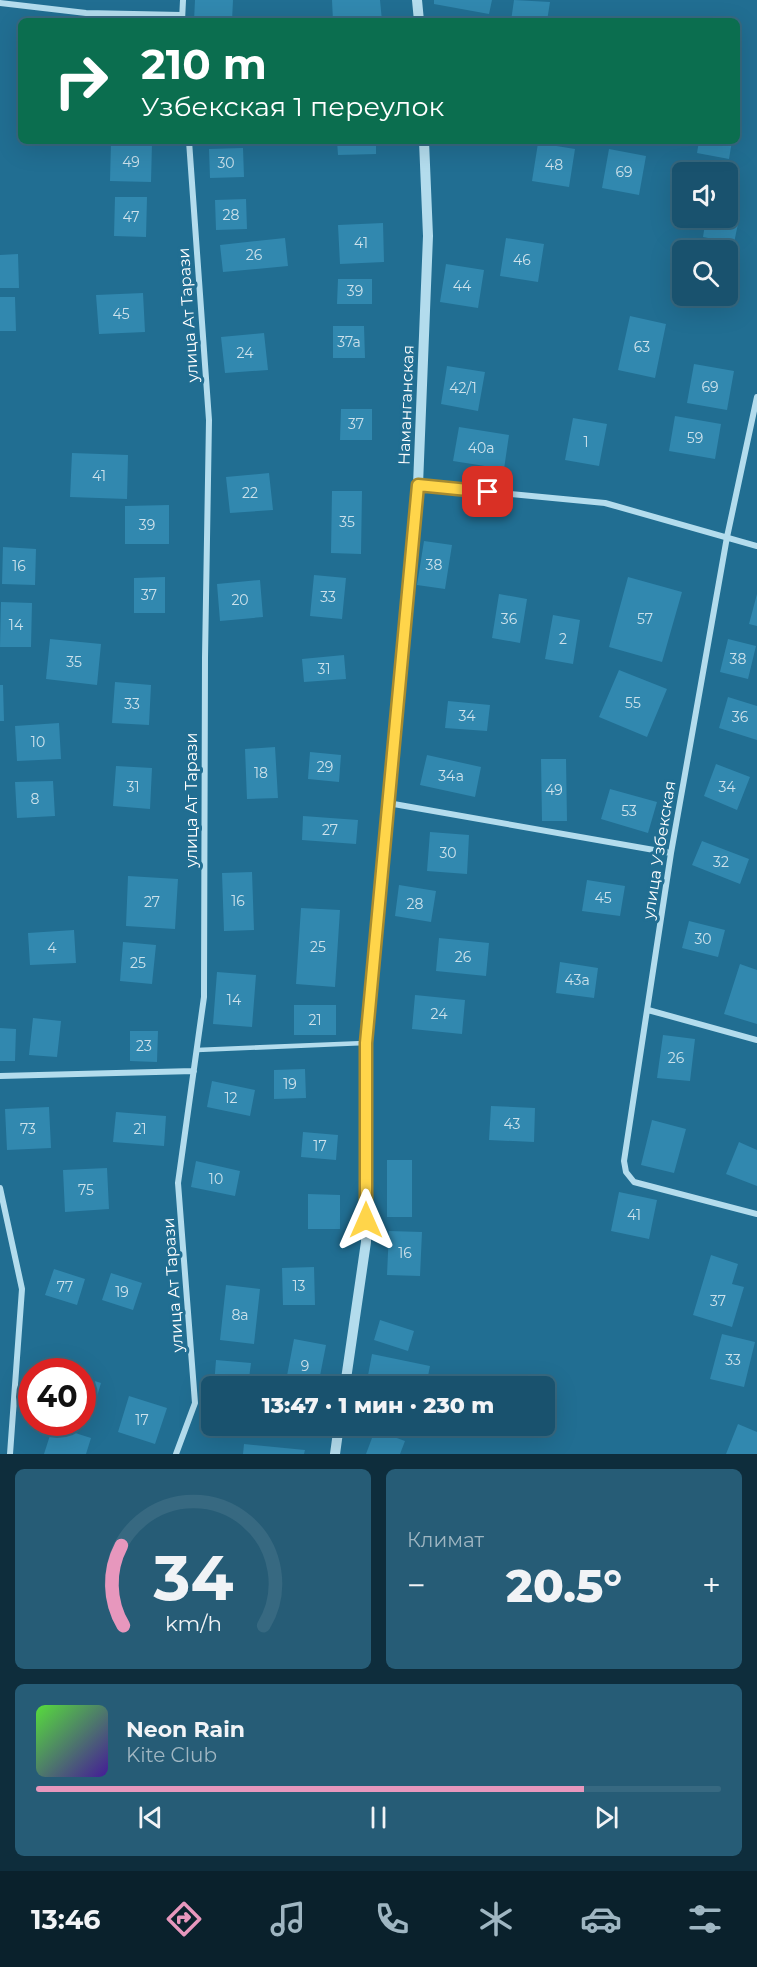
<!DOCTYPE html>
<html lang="ru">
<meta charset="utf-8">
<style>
body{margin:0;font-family:Montserrat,sans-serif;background:#265c76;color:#f1f3f6;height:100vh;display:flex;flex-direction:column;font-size:22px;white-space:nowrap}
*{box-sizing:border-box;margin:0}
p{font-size:20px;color:#9fb6c2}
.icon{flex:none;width:33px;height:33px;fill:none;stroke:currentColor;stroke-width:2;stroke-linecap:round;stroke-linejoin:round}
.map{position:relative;height:1454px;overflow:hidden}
.panel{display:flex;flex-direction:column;gap:15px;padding:15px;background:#0e2d3c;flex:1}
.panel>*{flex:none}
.guide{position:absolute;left:18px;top:18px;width:722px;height:126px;border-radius:9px;box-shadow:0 6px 24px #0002,0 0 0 2px #376981;background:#0b6e4f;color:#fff;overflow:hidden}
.controls{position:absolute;left:672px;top:162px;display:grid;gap:12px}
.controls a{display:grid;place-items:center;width:66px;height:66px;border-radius:9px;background:#19526e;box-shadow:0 6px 24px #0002,0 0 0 2px #376981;font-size:30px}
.speed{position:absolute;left:18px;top:1358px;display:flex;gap:12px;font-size:30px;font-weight:700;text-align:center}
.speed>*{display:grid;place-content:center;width:78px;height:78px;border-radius:50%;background:#19526e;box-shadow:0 6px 24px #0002,0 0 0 2px #376981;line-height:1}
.speed .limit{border:9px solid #d22;background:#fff;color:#111}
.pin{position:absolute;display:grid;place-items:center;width:51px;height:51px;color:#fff;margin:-26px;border-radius:12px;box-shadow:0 3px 9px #0006}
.me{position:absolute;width:66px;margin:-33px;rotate:0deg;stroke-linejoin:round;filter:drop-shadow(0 0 4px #0008)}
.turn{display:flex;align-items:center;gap:21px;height:126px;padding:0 24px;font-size:27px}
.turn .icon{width:78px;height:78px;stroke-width:2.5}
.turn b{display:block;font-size:42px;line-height:51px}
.big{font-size:45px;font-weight:800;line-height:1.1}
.panel .widget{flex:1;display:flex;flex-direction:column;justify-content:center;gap:9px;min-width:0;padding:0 21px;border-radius:9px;background:#265c76}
.panel .dial{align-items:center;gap:0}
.dial svg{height:156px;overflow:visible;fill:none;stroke:#376981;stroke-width:7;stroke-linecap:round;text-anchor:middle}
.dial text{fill:#f1f3f6;stroke:none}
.song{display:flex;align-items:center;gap:18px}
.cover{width:72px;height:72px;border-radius:9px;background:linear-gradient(135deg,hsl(110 70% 55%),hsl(260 70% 35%))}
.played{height:6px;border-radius:3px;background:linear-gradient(90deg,#e797bd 80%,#376981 80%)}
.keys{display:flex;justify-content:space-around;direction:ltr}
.heat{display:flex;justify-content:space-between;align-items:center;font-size:33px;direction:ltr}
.panel .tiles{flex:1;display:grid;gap:15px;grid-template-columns:1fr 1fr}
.widget:last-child{grid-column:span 2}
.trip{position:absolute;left:201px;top:1376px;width:354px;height:60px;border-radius:9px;background:#19526e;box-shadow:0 6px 24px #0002,0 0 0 2px #376981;font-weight:800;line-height:60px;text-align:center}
.dock{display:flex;height:96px;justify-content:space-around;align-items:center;background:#0a212c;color:#9fb6c2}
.dock .icon{width:42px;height:42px}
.dock .active{color:#e797bd}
.dock b{font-size:27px;color:#f1f3f6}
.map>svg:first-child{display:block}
.building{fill:#3188af}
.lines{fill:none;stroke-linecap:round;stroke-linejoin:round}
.service{stroke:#b3dced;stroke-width:4.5}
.minor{stroke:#b3dced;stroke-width:6}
.tertiary{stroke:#b3dced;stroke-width:10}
.route-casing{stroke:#a68a30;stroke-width:15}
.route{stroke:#ffd54a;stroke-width:10}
.labels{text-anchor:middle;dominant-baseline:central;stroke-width:6;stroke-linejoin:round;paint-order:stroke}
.number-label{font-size:14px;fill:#cce1eb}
.street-label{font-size:16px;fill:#fff;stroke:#216e92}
</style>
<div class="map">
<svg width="757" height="1454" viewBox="0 0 757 1454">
<rect width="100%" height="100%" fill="#216e92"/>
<path class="building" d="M195 0H233L232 21H194Z
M332 0H380L382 21H333Z
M434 0H492L489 14 434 4Z
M514 0 550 2 547 21H511Z
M337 141H376V154L338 155Z
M699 141H732L729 159 697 153Z
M111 142 152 143 151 182 110 181Z
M538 143 575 149 569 187 532 181Z
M243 148 244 177 210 178 209 149Z
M609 149 646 156 639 195 602 188Z
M115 197H147L146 237 114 236Z
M246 199 247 229 216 230 215 200Z
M728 212 740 214 734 243 703 237 706 218H728Z
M383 223 384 262 340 264 338 225Z
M285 238 288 266 223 272 220 245Z
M506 238 544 244 538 282 500 276Z
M18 254 19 288H0V255Z
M446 264 484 270 478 308 440 302Z
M728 267 738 269 731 308 693 301 694 296H728Z
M338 279H372V304H337Z
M143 293 145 332 99 334 96 295Z
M0 297H15L16 331H0Z
M630 316 666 324 655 378 618 370Z
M333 326H364L365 358H333Z
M264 333 268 370 225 373 221 337Z
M694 364 734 371 727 410 687 403Z
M447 366 485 372 478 411 441 404Z
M341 409H372V440H340Z
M675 416 721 424 715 459 669 451Z
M573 418 607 424 599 466 565 460Z
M459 427 509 435 504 469 453 461Z
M72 453 128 455 127 499 70 497Z
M269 473 273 510 230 513 226 477Z
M332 491H362L361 554 331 553Z
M169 505V544H125V506Z
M424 541 452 545 445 589 417 585Z
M3 547 36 549 35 585 2 584Z
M314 575 346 578 342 619 310 616Z
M165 577V613H134V578Z
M628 577 682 592 662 662 609 647Z
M260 580 263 617 220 621 217 584Z
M499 594 527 599 520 643 492 638Z
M757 594V626L749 624Z
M1 602 32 603 31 647H0Z
M553 615 580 620 573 664 545 659Z
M50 639 101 644 97 685 46 679Z
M728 639 756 646 748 679 720 672Z
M344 655 346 679 304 682 302 659Z
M619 670 667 689 647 737 599 717Z
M115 682 151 685 149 725 112 723Z
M0 685H3L4 721H0Z
M728 697 757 706V740L719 728Z
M448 701 490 705 487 731 445 728Z
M59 723 61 759 17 761 15 726Z
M275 747 278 798 247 799 245 749Z
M310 752 341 755 339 782 308 779Z
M427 755 481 767 475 797 420 785Z
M541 759H566L567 821H542Z
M716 764 750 777 737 810 704 796Z
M116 766 152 768 150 809 113 806Z
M53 781 55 816 17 818 15 782Z
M610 789 657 802 648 833 601 819Z
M303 816 358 820 356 844 302 840Z
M430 832 469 835 467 874 427 871Z
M702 841 749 859 740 884 692 865Z
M252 872 254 930 224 931 222 873Z
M128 876 178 879 175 929 126 926Z
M587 880 625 886 620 916 582 911Z
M399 885 436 891 431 922 395 916Z
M301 908 340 910 335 987 296 984Z
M689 921 725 930 718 957 682 948Z
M74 930 76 963 30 965 28 933Z
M439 938 489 943 486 976 436 971Z
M123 942 156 945 152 984 120 981Z
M560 962 598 968 594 998 556 993Z
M740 964 757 970V1024L724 1014Z
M217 972 256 975 252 1027 213 1024Z
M415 995 465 1000 462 1034 412 1029Z
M294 1005H336V1035H294Z
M33 1018 61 1021 57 1057 29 1055Z
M0 1028 16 1029 15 1061H0Z
M130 1031H158L157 1062 130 1061Z
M663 1035 695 1039 690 1081 657 1078Z
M305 1069 306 1098 274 1099V1070Z
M212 1081 255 1090 250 1116 207 1107Z
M491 1106 535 1108 534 1142 489 1140Z
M49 1107 51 1148 7 1150 5 1109Z
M116 1112 166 1116 164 1146 113 1142Z
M652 1120 686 1129 674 1173 641 1165Z
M303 1132 338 1135 336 1160 301 1157Z
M739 1142 757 1150V1186L726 1174Z
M387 1160H412V1217H387Z
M196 1161 240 1171 235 1196 191 1187Z
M107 1168 109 1209 65 1212 63 1170Z
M619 1192 657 1200 649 1239 611 1231Z
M308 1194 340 1195V1229H308Z
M389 1231 422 1232 420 1276 387 1275Z
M711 1255 738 1264 732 1284 744 1287 732 1327 693 1315Z
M314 1267 315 1305H283L282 1268Z
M54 1269 85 1279 77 1305 45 1295Z
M111 1273 142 1283 133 1310 102 1300Z
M226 1285 260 1289 254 1344 220 1340Z
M380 1320 414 1331 408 1351 374 1340Z
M722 1334 755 1342 744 1387 710 1379Z
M294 1339 326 1345 318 1386H285Z
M372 1354 430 1366 426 1386 396 1381 395 1386H366Z
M216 1360 251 1363 248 1386H214Z
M82 1377 101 1383 90 1419 82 1417Z
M129 1396 167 1408 155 1444 118 1432Z
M738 1424 757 1432V1454H726Z
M53 1426 91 1438 86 1454H44Z
M375 1430 405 1441 400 1454H366Z
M244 1444 305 1450 304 1454H243Z"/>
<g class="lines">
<path class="service" d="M197 1050 365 1043"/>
<path class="minor" d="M0 3 86 13 181 15
M182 21 183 0
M757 397 727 537 671 853 624 1161 626 1172 634 1182 757 1214
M418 485 605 503 757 546
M388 803 671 853
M648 1010 757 1040
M0 1076 194 1071
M0 1188 22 1289 10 1454
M176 1454 195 1403 178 1183 204 997 205 658 209 420 189 141"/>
<path class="tertiary" d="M417 0 419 21
M345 1386 366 1242V1043L418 485 428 236 424 141
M335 1454 339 1425"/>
</g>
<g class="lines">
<defs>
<path id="route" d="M366 1220V1043L418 485 488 492"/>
</defs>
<use href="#route" class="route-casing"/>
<use href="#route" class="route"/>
</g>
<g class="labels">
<g class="number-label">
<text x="131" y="162">49</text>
<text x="226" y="163">30</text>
<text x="554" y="165">48</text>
<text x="624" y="172">69</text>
<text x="231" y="215">28</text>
<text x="131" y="217">47</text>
<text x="361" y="243">41</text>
<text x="254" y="255">26</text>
<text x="522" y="260">46</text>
<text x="462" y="286">44</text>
<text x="355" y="291">39</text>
<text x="121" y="314">45</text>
<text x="349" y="342">37а</text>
<text x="642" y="347">63</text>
<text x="245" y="353">24</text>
<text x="710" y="387">69</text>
<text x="463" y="388">42/1</text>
<text x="356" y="424">37</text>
<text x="695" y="438">59</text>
<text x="586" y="442">1</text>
<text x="481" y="448">40а</text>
<text x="99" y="476">41</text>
<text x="250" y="493">22</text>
<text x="347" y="522">35</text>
<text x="147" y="525">39</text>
<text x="434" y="565">38</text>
<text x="19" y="566">16</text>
<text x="149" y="595">37</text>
<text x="328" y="597">33</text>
<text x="240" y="600">20</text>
<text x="509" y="619">36</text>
<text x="645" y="619">57</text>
<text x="16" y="625">14</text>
<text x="563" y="639">2</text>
<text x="738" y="659">38</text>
<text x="74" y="662">35</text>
<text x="324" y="669">31</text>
<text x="633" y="703">55</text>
<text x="132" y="704">33</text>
<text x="467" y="716">34</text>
<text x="740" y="717">36</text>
<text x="38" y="742">10</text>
<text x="325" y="767">29</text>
<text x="261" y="773">18</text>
<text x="451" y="776">34а</text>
<text x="133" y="787">31</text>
<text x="727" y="787">34</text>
<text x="554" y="790">49</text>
<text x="35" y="799">8</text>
<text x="629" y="811">53</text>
<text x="330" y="830">27</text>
<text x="448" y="853">30</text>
<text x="721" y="862">32</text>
<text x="603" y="898">45</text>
<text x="238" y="901">16</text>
<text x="152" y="902">27</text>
<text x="415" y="904">28</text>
<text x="703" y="939">30</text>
<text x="318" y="947">25</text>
<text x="52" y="948">4</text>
<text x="463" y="957">26</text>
<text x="138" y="963">25</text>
<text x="577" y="980">43а</text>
<text x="234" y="1000">14</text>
<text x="439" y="1014">24</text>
<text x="315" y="1020">21</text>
<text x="144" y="1046">23</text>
<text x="676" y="1058">26</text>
<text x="290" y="1084">19</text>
<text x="231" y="1098">12</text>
<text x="512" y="1124">43</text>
<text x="28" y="1129">73</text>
<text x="140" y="1129">21</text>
<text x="320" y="1146">17</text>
<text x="216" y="1179">10</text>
<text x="86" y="1190">75</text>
<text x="634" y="1215">41</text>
<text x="405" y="1253">16</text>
<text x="299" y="1286">13</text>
<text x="65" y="1287">77</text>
<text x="122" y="1292">19</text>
<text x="718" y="1301">37</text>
<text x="240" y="1315">8а</text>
<text x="733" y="1360">33</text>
<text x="305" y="1366">9</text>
<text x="142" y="1420">17</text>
</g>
<g class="street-label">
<text transform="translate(188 315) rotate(-94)">улица Ат Тарази</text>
<text transform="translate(406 405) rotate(-88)">Наманганская</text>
<text transform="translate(191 800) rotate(-90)">улица Ат Тарази</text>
<text transform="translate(659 850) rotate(-81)">улица Узбекская</text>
<text transform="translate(173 1285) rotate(-94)">улица Ат Тарази</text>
</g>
</g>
</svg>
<div class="controls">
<a><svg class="icon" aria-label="sound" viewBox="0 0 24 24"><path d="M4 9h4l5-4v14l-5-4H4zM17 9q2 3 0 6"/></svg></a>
<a><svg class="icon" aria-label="search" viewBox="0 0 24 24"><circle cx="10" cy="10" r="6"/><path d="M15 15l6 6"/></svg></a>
</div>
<div class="speed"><div class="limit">40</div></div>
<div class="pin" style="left:488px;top:492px;background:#d93025"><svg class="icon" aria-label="arrive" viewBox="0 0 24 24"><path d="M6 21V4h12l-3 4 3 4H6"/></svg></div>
<svg class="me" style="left:366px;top:1220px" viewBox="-20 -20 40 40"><path d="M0-17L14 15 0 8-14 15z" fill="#ffd54a" stroke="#fff" stroke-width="4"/></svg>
<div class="trip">13:47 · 1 мин · 230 m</div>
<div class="guide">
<div class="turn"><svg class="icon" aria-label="right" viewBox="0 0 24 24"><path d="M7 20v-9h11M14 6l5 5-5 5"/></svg><div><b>210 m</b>Узбекская 1 переулок</div></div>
</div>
</div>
<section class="panel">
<div class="tiles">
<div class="widget dial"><svg viewBox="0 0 100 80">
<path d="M14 69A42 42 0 1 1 86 69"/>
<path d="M14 69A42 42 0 0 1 13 28" stroke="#e797bd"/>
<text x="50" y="56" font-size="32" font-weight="700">34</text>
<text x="50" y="72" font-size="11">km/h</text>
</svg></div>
<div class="widget"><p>Климат</p>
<div class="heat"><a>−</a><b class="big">20.5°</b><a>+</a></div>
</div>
<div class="widget">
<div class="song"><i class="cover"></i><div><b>Neon Rain</b><p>Kite Club</p></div></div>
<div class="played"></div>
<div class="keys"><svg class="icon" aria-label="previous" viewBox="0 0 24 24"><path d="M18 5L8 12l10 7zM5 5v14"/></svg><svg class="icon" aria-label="pause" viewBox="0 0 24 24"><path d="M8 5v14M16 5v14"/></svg><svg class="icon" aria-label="next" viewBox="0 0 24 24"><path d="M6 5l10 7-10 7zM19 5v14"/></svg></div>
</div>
</div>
</section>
<nav class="dock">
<b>13:46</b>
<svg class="icon active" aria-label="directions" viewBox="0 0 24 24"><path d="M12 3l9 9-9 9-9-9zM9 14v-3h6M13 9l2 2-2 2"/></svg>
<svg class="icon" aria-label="music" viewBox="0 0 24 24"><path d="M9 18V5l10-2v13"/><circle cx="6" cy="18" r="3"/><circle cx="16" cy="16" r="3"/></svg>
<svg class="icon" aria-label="phone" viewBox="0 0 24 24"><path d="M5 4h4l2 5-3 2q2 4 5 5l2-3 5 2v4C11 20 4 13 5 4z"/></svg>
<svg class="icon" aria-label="climate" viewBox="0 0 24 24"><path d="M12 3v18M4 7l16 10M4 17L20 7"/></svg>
<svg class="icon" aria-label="car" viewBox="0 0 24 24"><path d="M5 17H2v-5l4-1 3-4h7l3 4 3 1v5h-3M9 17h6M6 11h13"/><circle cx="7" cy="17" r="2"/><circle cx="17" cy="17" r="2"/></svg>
<svg class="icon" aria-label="filters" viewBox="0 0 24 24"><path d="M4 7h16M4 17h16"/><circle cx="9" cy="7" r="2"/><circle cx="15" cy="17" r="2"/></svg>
</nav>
